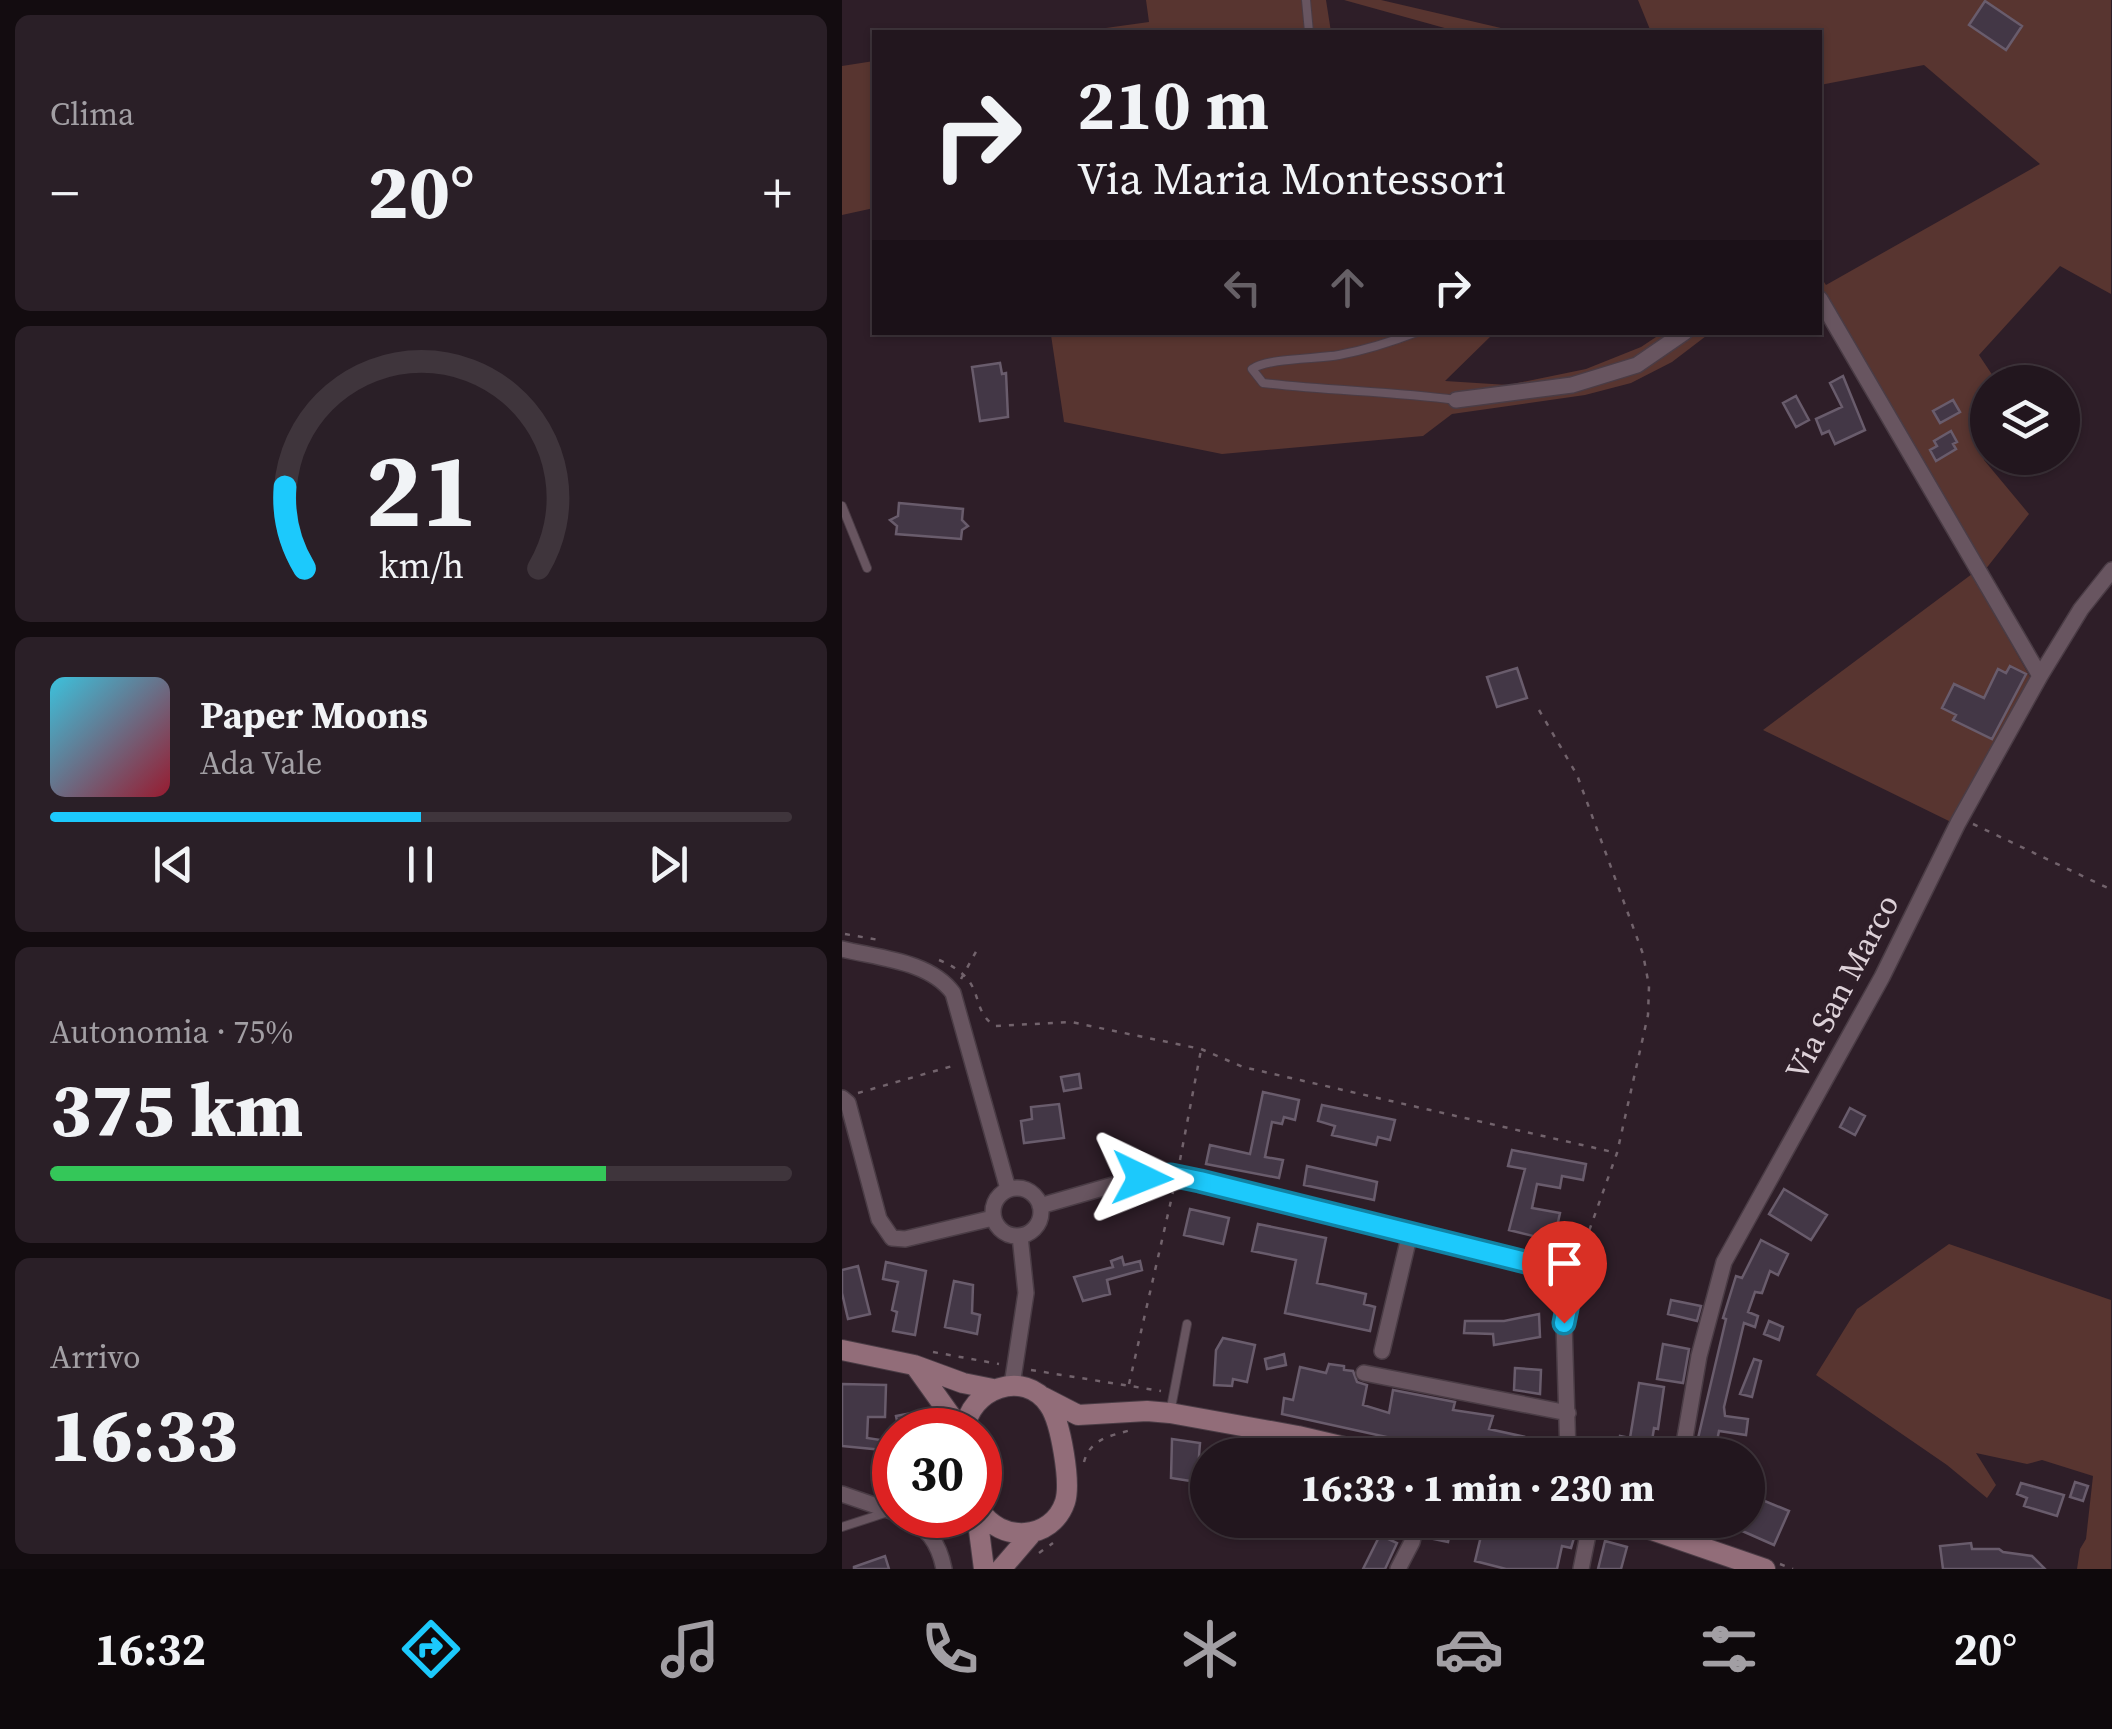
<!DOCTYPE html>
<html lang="it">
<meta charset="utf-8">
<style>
body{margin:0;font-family:"Source Serif 4",serif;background:#2a1f27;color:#f1f3f6;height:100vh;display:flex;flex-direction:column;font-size:38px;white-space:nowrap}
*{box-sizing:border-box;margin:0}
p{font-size:32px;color:#a29fa4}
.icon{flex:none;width:55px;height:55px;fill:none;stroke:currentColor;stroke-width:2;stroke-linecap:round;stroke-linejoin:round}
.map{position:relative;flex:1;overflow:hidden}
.panel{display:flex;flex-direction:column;gap:15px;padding:15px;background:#130c10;width:842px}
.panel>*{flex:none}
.guide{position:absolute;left:30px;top:30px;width:950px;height:305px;border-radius:0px;box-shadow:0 2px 8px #0004,0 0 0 2px #3f353c;background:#22161e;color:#f1f3f6;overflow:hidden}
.buttons{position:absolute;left:1128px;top:365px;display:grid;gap:20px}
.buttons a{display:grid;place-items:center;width:110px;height:110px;border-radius:50%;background:#22161e;box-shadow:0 2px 8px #0004,0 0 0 2px #3f353c;font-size:50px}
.speed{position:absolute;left:30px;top:1408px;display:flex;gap:20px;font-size:50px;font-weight:700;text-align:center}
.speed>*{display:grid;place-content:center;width:130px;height:130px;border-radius:50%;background:#22161e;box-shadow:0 2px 8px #0004,0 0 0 2px #3f353c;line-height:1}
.speed .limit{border:15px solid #d22;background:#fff;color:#111}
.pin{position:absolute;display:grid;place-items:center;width:85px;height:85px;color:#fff;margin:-102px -42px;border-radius:50% 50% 50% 0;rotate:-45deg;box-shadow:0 0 10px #0007}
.pin .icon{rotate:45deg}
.me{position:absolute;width:110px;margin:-55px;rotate:92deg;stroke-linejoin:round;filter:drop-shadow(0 0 8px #0008)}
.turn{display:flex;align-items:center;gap:35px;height:210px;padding:0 40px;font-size:45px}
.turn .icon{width:130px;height:130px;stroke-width:2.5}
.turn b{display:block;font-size:70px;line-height:85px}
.lanes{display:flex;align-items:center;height:95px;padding:0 40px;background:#0003;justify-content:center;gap:50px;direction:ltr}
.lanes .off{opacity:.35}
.big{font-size:75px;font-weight:800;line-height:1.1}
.panel .widget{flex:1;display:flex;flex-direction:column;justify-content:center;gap:15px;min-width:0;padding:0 35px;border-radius:15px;background:#2a1f27}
.panel .dial{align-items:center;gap:0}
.dial svg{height:260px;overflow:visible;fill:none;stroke:#3f353c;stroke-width:7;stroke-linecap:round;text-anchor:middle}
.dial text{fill:#f1f3f6;stroke:none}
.song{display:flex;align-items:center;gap:30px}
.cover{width:120px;height:120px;border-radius:15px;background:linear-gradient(135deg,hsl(190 70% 55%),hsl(350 70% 35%))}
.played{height:10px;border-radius:5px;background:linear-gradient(90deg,#1cc9fc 50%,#3f353c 50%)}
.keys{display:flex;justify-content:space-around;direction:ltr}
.heat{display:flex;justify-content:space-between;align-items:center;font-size:55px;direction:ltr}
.charge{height:15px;border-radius:8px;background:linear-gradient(90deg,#34c759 75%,#3f353c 0)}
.trip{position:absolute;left:348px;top:1438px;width:575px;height:100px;border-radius:50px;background:#22161e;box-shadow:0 2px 8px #0004,0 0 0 2px #3f353c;font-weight:800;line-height:100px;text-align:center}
.tabs{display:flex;height:160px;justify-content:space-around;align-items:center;background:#0e090c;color:#a29fa4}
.tabs .icon{width:70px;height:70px}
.tabs .current{color:#1cc9fc}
.tabs b{font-size:45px;color:#f1f3f6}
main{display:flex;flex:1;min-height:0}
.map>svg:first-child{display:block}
.green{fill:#583530}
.building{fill:#433746;stroke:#695c6c;stroke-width:2.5}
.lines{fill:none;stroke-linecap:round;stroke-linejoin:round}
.lane-casing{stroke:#4a3c45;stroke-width:10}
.street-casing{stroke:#4a3c45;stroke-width:18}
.secondary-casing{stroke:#4a3c45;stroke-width:22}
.path{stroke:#72636c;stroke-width:2.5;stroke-dasharray:5 8;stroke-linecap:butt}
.lane{stroke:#685560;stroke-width:8}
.street{stroke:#685560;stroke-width:15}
.secondary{stroke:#926d79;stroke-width:20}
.route-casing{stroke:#1283a4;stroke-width:25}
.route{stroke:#1cc9fc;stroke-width:18}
.labels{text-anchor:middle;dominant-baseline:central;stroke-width:10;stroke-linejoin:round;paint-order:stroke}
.street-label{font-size:32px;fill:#ddd1d8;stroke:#2e1e28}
</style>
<main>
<section class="panel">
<div class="widget"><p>Clima</p>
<div class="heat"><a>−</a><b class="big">20°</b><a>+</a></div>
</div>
<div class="widget dial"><svg viewBox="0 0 100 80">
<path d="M14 69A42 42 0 1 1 86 69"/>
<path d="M14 69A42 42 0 0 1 8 44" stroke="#1cc9fc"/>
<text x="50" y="56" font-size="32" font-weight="700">21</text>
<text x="50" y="72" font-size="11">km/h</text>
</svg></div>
<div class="widget">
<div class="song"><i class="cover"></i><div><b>Paper Moons</b><p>Ada Vale</p></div></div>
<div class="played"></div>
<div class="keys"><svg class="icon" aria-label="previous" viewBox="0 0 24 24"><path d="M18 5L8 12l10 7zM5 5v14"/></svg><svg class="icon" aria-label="pause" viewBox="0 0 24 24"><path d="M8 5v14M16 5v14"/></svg><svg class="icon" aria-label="next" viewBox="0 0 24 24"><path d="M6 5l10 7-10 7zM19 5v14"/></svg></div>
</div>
<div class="widget"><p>Autonomia · 75%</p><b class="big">375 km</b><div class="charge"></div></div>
<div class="widget"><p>Arrivo</p><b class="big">16:33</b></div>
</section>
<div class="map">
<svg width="1270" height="1569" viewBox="0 0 1270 1569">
<rect width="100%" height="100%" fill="#2e1e28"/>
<path class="green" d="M304 0H484L489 32H235L307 22Z
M502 0H539L676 32H617Z
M796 0H1269V294L1218 266 1137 355 1155 382H1145V432L1140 437 1142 460 1187 514 1143 570 1130 574 1188 677 1111 823 921 730 1130 574 978 309V276L984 285 1198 164 1082 65 978 85V32H809Z
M32 61V208L0 215V66Z
M212 332 652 333 603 381 666 385 744 369 799 347 820 333H868L830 362 789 383 743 395 610 414 581 436 380 454 222 422 209 335Z
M1107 1244 1269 1300V1569H1235L1238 1549 1244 1539 1251 1476 1200 1460 1185 1464 1134 1453 1154 1485 1145 1498 1105 1465 974 1375 1015 1309Z"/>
<path class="building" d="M1143 1 1180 26 1164 50 1127 25Z
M158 363 160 374 164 373 166 417 138 421 130 367Z
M1001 376 1023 430 993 444 987 431 980 434 974 419 1000 407 988 383Z
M954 396 967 420 954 427 941 403Z
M1111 400 1118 412 1098 423 1091 411Z
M1109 431 1115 442 1111 444 1114 449 1094 461 1088 450 1095 446 1092 441Z
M57 503 121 509 120 520 126 526 120 530 119 539 54 534 55 526 48 520 56 516Z
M1168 666 1184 674 1150 739 1111 720 1114 715 1100 708 1112 684 1142 698 1156 669 1164 673Z
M675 668 685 698 655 707 645 677Z
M237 1074 239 1088 222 1091 219 1077Z
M421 1092 457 1100 453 1120 442 1117 440 1124 430 1122 423 1157 441 1160 437 1178 364 1164 368 1145 408 1154Z
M217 1104 222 1138 182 1143 179 1121 190 1119 189 1107Z
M480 1105 553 1120 548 1140 536 1137 534 1145 490 1135 493 1126 476 1121Z
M1008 1108 1023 1116 1013 1135 998 1127Z
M670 1150 744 1164 741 1180 720 1176 718 1188 695 1184 690 1208 718 1213 715 1227 728 1229 724 1244 667 1230 683 1169 666 1166Z
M465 1166 535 1182 532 1200 462 1185Z
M942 1189 985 1215 969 1240 927 1214Z
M348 1209 387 1218 381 1244 342 1235Z
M416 1224 484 1238 475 1283 524 1294 522 1304 533 1307 528 1331 443 1313 454 1260 410 1251Z
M919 1240 946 1254 936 1275 928 1271 920 1293 913 1292 906 1312 916 1316 913 1327 902 1323 882 1407 883 1416 906 1419 904 1435 877 1431 874 1446 867 1445 866 1453 853 1451 884 1319 881 1318 894 1276 900 1278Z
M280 1257 282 1265 298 1261 300 1270 265 1280 268 1294 241 1301 232 1277 271 1267 269 1261Z
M44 1262 84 1271 73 1335 51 1331 55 1312 50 1310 56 1282 41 1279Z
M16 1266 28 1314 6 1319 0 1293V1270Z
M112 1281 131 1285 130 1313 138 1315 135 1334 103 1327Z
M829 1300 859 1306 855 1321 826 1314Z
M697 1314 698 1337 652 1345 651 1334 622 1333 623 1321H662Z
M927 1321 941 1327 937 1340 922 1334Z
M381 1338 413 1345 405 1382 391 1379 390 1386 372 1385 374 1350Z
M821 1344 847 1349 841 1383 815 1379Z
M442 1354 444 1365 425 1369 423 1359Z
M912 1359 919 1361 910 1397 898 1394Z
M487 1364 502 1366V1370L511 1371 515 1382 525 1385 521 1405 547 1413 551 1390 613 1402 611 1410 651 1416 647 1429 688 1438 685 1455 617 1453 440 1414 442 1398 451 1400 458 1367 484 1373Z
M673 1368 699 1370 698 1394 672 1390Z
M797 1383 822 1387 816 1429 812 1428 810 1441 801 1440 799 1455H775L778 1436 788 1438Z
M0 1384 44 1385 43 1417H26L25 1438 52 1442V1451L0 1446Z
M70 1413 74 1430H57L54 1416Z
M330 1439 358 1443 355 1482 329 1478Z
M1233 1482 1246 1486 1241 1501 1228 1497Z
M1179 1483 1222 1495 1215 1516 1182 1506 1185 1498 1175 1494Z
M913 1497 947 1511 932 1545 898 1530Z
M590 1520H610L606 1542 587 1538Z
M632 1520H699L734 1531 729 1548 720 1546 715 1569H664L633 1561 639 1536 628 1534Z
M538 1535 555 1543 543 1569H521Z
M763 1541 785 1547 779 1569H756Z
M1129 1543 1130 1549H1157L1161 1552 1190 1556 1203 1569H1101L1098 1546Z
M43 1556 47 1569H12V1567Z"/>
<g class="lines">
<defs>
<path id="lane" d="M464 0 467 32
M575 332C549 342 524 350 497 355 475 359 426 358 410 369L421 383C485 391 549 391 614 400
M0 506 25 568
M328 1413 345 1324
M0 1527 43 1513"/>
<path id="street" d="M978 299 1198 676
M614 400 730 385 795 365 843 332
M0 949C36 958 88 961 111 993L166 1189
M0 1098 6 1103 37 1219 50 1238 63 1239 151 1218
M151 1212a24 24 0 1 1 48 0a24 24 0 1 1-48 0Z
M198 1206 299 1177 329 1175 732 1274 722 1323 726 1455
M540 1351 568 1233
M522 1373 726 1413
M170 1385 184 1293 178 1236
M840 1455 857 1356 882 1262 1040 977 1116 823 1198 676 1239 609 1270 570
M0 1494 52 1512
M60 1515C85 1526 97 1543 102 1569
M556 1569 570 1542 575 1520
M739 1569 749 1520"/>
<path id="secondary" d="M0 1350 72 1365 121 1383 151 1389
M74 1367 119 1430
M201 1397 236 1415 305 1411 328 1413 456 1436 537 1455
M123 1430C127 1389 182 1368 207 1405 219 1422 229 1483 223 1502 210 1541 158 1543 138 1510
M135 1515 142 1569
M781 1520 923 1569
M159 1569 190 1533"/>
</defs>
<use href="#lane" class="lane-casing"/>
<use href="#street" class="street-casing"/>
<use href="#secondary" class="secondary-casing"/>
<path class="path" d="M697 710 735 775 801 954 807 986 806 1015 775 1153 737 1259
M1131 824 1270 890
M3 934 37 940
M97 960C148 981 125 1008 153 1026L229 1022 359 1049 401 1067 775 1153
M119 979 136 948
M16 1093 114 1065
M338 1160 359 1050
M91 1352 157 1364
M189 1370 319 1391
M287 1384 331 1192
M551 1444 598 1455
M242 1462C248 1439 268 1436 289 1430
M197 1553 211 1543
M938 1564 951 1569"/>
<use href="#lane" class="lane"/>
<use href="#street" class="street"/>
<use href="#secondary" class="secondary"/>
</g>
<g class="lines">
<defs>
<path id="route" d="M300 1178 329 1175 358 1181 732 1274 722 1323"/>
</defs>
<use href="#route" class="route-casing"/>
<use href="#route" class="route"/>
</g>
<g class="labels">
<g class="street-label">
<text transform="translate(1000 987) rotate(-62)">Via San Marco</text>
</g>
</g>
</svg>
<div class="buttons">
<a><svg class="icon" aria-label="layers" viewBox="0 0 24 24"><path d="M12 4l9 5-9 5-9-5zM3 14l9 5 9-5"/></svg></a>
</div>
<div class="speed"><div class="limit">30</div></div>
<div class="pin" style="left:722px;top:1323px;background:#d93025"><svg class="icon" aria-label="arrive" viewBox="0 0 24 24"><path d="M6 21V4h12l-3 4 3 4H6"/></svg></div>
<svg class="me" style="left:300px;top:1178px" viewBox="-20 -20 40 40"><path d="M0-17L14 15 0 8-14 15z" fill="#1cc9fc" stroke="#fff" stroke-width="4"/></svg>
<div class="trip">16:33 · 1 min · 230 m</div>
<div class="guide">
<div class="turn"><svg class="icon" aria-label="right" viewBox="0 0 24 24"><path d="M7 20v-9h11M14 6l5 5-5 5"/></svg><div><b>210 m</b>Via Maria Montessori</div></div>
<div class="lanes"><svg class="icon off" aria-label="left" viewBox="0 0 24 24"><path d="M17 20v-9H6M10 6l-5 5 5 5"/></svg><svg class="icon off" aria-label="ahead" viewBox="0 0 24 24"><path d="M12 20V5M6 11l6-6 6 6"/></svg><svg class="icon" aria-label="right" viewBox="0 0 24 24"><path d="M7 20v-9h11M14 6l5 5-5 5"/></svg></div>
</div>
</div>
</main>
<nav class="tabs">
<b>16:32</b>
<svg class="icon current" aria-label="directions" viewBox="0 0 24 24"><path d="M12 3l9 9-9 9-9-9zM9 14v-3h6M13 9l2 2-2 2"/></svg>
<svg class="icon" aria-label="music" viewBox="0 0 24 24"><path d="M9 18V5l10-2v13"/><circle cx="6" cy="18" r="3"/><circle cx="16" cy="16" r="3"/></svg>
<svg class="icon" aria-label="phone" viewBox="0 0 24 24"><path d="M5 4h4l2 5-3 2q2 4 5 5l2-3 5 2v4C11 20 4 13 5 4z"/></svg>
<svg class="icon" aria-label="climate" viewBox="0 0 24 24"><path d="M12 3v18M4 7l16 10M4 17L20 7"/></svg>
<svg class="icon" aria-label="car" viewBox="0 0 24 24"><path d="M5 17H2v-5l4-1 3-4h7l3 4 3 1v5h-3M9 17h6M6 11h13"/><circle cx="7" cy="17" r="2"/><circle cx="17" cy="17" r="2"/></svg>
<svg class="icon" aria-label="filters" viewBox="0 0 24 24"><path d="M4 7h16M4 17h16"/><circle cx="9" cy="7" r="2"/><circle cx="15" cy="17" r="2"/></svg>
<b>20°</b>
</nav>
